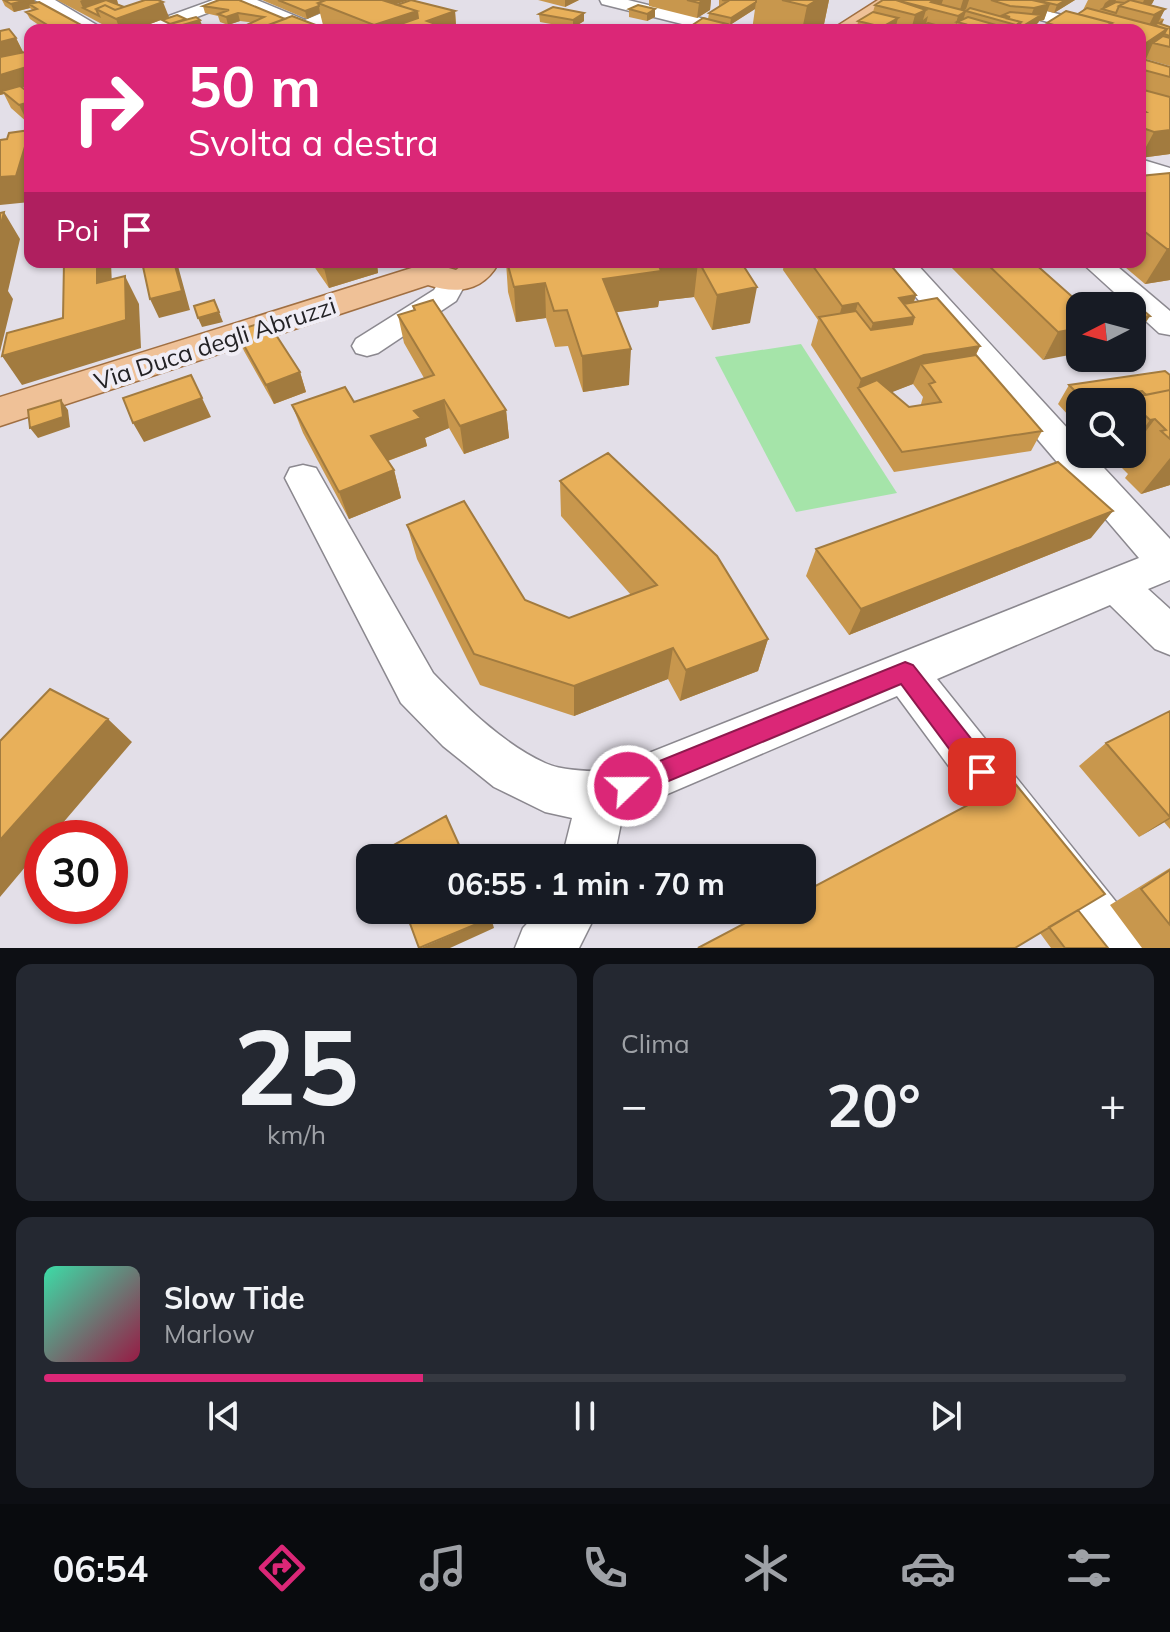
<!DOCTYPE html>
<html lang="it">
<meta charset="utf-8">
<style>
body{margin:0;font-family:Mulish,sans-serif;background:#242831;color:#f1f3f6;height:100vh;display:flex;flex-direction:column;font-size:30px;white-space:nowrap}
*{box-sizing:border-box;margin:0}
p{font-size:26px;color:#9ea1a6}
.icon{flex:none;width:44px;height:44px;fill:none;stroke:currentColor;stroke-width:2;stroke-linecap:round;stroke-linejoin:round}
.map{position:relative;height:948px;overflow:hidden}
.sheet{display:flex;flex-direction:column;gap:16px;padding:16px;background:#0d0f14;flex:1}
.sheet>*{flex:none}
.banner{position:absolute;left:24px;top:24px;width:1122px;height:244px;border-radius:16px;box-shadow:0 2px 6px #0004;background:#db2777;color:#fff;overflow:hidden}
.needle{width:52px;rotate:264deg}
.tools{position:absolute;left:1066px;top:292px;display:grid;gap:16px}
.tools a{display:grid;place-items:center;width:80px;height:80px;border-radius:16px;background:#171b24;box-shadow:0 2px 6px #0004;font-size:40px}
.speed{position:absolute;left:24px;top:820px;display:flex;gap:16px;font-size:40px;font-weight:700;text-align:center}
.speed>*{display:grid;place-content:center;width:104px;height:104px;border-radius:50%;background:#171b24;box-shadow:0 2px 6px #0004;line-height:1}
.speed .limit{border:12px solid #d22;background:#fff;color:#111}
.pin{position:absolute;display:grid;place-items:center;width:68px;height:68px;color:#fff;margin:-34px;border-radius:16px;box-shadow:0 4px 12px #0006}
.me{position:absolute;width:88px;margin:-44px;rotate:68deg;stroke-linejoin:round;filter:drop-shadow(0 0 6px #0008)}
.turn{display:flex;align-items:center;gap:28px;height:168px;padding:0 32px;font-size:36px}
.turn .icon{width:104px;height:104px;stroke-width:2.5}
.turn b{display:block;font-size:56px;line-height:68px}
.then{display:flex;align-items:center;height:76px;padding:0 32px;background:#0003;gap:16px;font-size:30px}
.big{font-size:60px;font-weight:700;line-height:1.1}
.sheet .tile{flex:1;display:flex;flex-direction:column;justify-content:center;gap:12px;min-width:0;padding:0 28px;border-radius:16px;background:#242831}
.sheet .dial{align-items:center;gap:0}
.dial b{font-size:104px;line-height:1}
.song{display:flex;align-items:center;gap:24px}
.cover{width:96px;height:96px;border-radius:12px;background:linear-gradient(135deg,hsl(160 70% 55%),hsl(340 70% 35%))}
.played{height:8px;border-radius:4px;background:linear-gradient(90deg,#db2777 35%,#363941 35%)}
.keys{display:flex;justify-content:space-around;direction:ltr}
.heat{display:flex;justify-content:space-between;align-items:center;font-size:44px;direction:ltr}
.sheet .tiles{flex:1;display:grid;gap:16px;grid-template-columns:1fr 1fr}
.tile:last-child{grid-column:span 2}
.trip{position:absolute;left:356px;top:844px;width:460px;height:80px;border-radius:16px;background:#171b24;box-shadow:0 2px 6px #0004;font-weight:700;line-height:80px;text-align:center}
.menu{display:flex;height:128px;justify-content:space-around;align-items:center;background:#090b0e;color:#9ea1a6}
.menu .icon{width:56px;height:56px}
.menu .selected{color:#db2777}
.menu b{font-size:36px;color:#f1f3f6}
.map>svg:first-child{display:block}
.green{fill:#a5e4a9}
.lines{fill:none;stroke-linecap:round;stroke-linejoin:round}
.minor-casing{stroke:#8b888f;stroke-width:3}
.major-casing{stroke:#a06f42;stroke-width:3}
.minor{fill:#fff;fill-rule:evenodd}
.major{fill:#efc197;fill-rule:evenodd}
.wall{fill:#c8974d;fill-rule:evenodd}
.shaded-wall{fill:#a27b3f}
.building{fill:#e8b05a;stroke:#a27b3f;stroke-width:2}
.route{fill:#db2777;stroke:#8e194d;stroke-width:2}
.labels{text-anchor:middle;dominant-baseline:central;stroke-width:8;stroke-linejoin:round;paint-order:stroke}
.street-label{font-size:24px;fill:#232225;stroke:#f0edf5}
</style>
<div class="map">
<svg width="1170" height="948" viewBox="0 0 1170 948">
<rect width="100%" height="100%" fill="#e3dfe8"/>
<path class="green" d="M801 344 897 493 796 512 715 357Z"/>
<g class="lines">
<defs>
<path id="minor" d="M35 0H55L105 30H83Z
M213 0H257L305 20 353 0H375L320 26 324 30H286L290 26 236 2 163 30H138L141 26Z
M600 0H628L733 26 736 30H706L602 4Z
M978 0H1005L1104 26 1107 30H1078L980 4Z
M1140 159 1170 168V183L1140 174Z
M886 262H915L1080 442V454H1091L1170 539V580L1148 589 1170 609V655L1155 649 1110 605 937 679 1137 928 1145 948H1083L897 696 623 813 614 858H562L572 818 545 812 494 787 443 746 401 703 285 478 290 468 303 465 316 468 433 673C465 706 503 744 545 763 562 771 583 770 601 772L1139 558Z
M1081 262H1112L1170 311V335L1159 333Z
M453 273 463 275 467 281 456 301 378 353 367 356 356 353 352 346 356 339 434 290 443 275Z
M540 910H598L579 948H515L523 928Z"/>
<path id="major" d="M878 0H902L857 30H831Z
M466 262 498 264C482 292 456 294 428 285L0 426V397L418 266 430 263 456 270Z"/>
</defs>
<use href="#minor" class="minor-casing"/>
<use href="#major" class="major-casing"/>
<use href="#minor" class="minor"/>
<use href="#major" class="major"/>
</g>
<path class="wall" d="M0 0H34L35 2 84 29 90 30H46L30 19 26 12 32 10 30 8 14 12 5 6 2 0Z
M57 0H117L118 4 124 7 169 17 134 30H113Z
M219 0 314 30 240 21 228 25 220 22 218 16 205 13 203 6Z
M262 0H409L396 4 455 11 456 26 449 29 452 30H335L323 25 320 13 307 19Z
M538 0H579L565 7Z
M649 0H711L710 10 697 18 649 6Z
M719 0H829L823 29 822 30H752L755 9 730 25H727L726 30H685L708 19 709 13 719 7Z
M883 0H1075L1054 13 1047 11 1044 20 1039 21 1038 23 1027 30H922L923 26 920 30H853L857 28 858 21 873 12 875 5Z
M1088 0H1154L1151 5 1165 9 1160 18 1164 19 1162 24 1170 27V66L1146 59 1140 30H1044L1047 23 1078 14 1083 10Z
M638 5 655 17 647 21 629 17V9Z
M539 14 584 21 573 28 540 22Z
M0 31 16 38 23 52 30 56V85L22 88 24 89 30 87V122L28 123 11 108 4 94 0 95Z
M1140 64 1170 67V154L1140 158Z
M1170 173V280L1145 284 1119 262H1140V176Z
M311 262H377V264L378 273 329 288Z
M506 262H741L750 323 712 330 694 297 659 301 658 307 616 312 629 385 583 392 568 346 555 347 546 318 516 322 508 292Z
M784 262H888L916 295 914 302 980 346 976 355 1042 431 1031 451 894 472 811 345 818 320 783 270ZM913 384 923 397 921 404V405L909 407 891 392Z
M946 262H1054L1052 265 1039 267 1077 301 1043 360Z
M413 306 506 410 509 438 464 454 449 428 425 438 427 446 388 461 394 470 401 498 349 519 303 433 292 405 354 402 424 378 404 343 398 315 414 311Z
M236 332 300 372 306 392 274 404 244 351Z
M1170 375V485L1141 494 1125 478 1128 474 1120 466 1115 467 1103 454H1132V402H1080V428L1058 404 1069 385Z
M560 481 768 639 758 671 680 701 668 679 574 716 480 685 417 559 407 525 525 600 569 618 631 595 561 516Z
M1091 538 849 635 806 576 816 549Z
M1170 711V829L1164 822 1139 837 1079 766 1106 743Z
M1170 868V948H1142L1110 905Z
M1078 910 1108 948H1051L1040 933Z"/>
<path class="shaded-wall" d="M27 0H34L37 6 29 4 30 8 14 12 11 4Z
M82 0H117L118 4 96 9 83 8 80 1Z
M367 0H409L390 6Z
M565 0H579L565 7Z
M703 0H711L710 10 697 18 699 3Z
M817 0H829L823 29 802 30 807 6Z
M934 0H943L940 8 931 2Z
M963 0H969L966 9 959 13Z
M1066 0H1075L1054 13 1057 5Z
M1109 0H1116L1111 12 1102 9 1105 3Z
M1144 0H1154L1152 4 1141 12 1139 11Z
M163 2 169 17 134 30H120L116 19Z
M756 2 755 9 730 25 731 18Z
M1050 4 1044 20 1039 21 1038 23 1027 30H1014L1016 25 1021 22 1028 23 1034 8Z
M319 6 320 13 307 19 305 11Z
M655 9V17L647 21V14Z
M1165 9 1158 23 1164 19 1160 27 1143 37 1154 15Z
M926 10 923 20 928 16 926 24 921 27 920 30H911L915 15Z
M417 11 420 30 398 25 399 30H375L374 25Z
M455 11 456 26 447 30 427 21Z
M966 11 962 23 957 22 955 30H954L958 16Z
M238 13 240 21 228 25 226 17Z
M584 13V21L573 28V20Z
M898 18 895 30H882V27Z
M200 20 204 30H173L172 28Z
M1112 23 1109 30H1098Z
M313 24 314 30H294Z
M727 24 726 30H718Z
M1167 29 1159 44 1153 43 1146 59 1140 62V47Z
M16 38 24 54 0 59V42Z
M30 66V85L5 93 2 91 4 94 0 95V75Z
M30 102V122L28 123 19 105Z
M1170 130V154L1140 158 1154 132Z
M30 131V202L0 205V177Z
M4 212 20 239 8 291 13 299 0 352V228Z
M1167 249H1170V280L1145 284Z
M97 262H111L113 311 97 283Z
M174 262H176L178 266 190 310 159 318 150 299Z
M346 262H377V264L378 273 329 288 324 268Z
M693 262H698L694 297 659 301 658 307 602 314 603 279 659 266Z
M1007 262H1054L1052 265 1002 273Z
M125 276 139 304 141 348 22 385 2 356 126 320Z
M545 283 546 318 516 322 514 287Z
M757 287 750 323 712 330 717 295Z
M916 295 908 318 914 317 901 352 861 359 873 323 899 298Z
M858 303 847 339 833 338 842 306Z
M219 312 223 322 202 327 198 318Z
M1150 316 1132 344V319Z
M1080 328V353L1043 360 1058 332Z
M980 346 966 374 921 364 913 384 867 402 858 388 861 379 924 355Z
M631 349 629 385 583 392 582 356Z
M300 372 306 392 274 404 266 385Z
M202 398 211 417 144 442 133 423Z
M61 400 68 410 70 427 38 438 30 428Z
M444 400 449 428 425 438 427 446 379 464 371 436 414 411Z
M506 410 509 438 464 454 460 426Z
M1170 414 1166 430 1155 419 1132 450V444L1150 420Z
M1124 454H1129L1120 466 1115 467Z
M1170 458V485L1141 494Z
M394 470 401 498 349 519 339 492Z
M1113 511 1091 538 849 635 861 609Z
M768 639 758 671 680 701 686 670Z
M673 648 668 679 574 716V686Z
M108 719 132 742 50 838H42V847L0 897V840Z
M1170 817V819L1139 837Z
M491 918 494 928 450 948H421Z"/>
<path class="building" d="M4 0H27L11 4Z
M106 0 124 7 115 10 105 5 96 9 99 16 83 8Z
M145 0H158L163 2 116 19 96 9 105 5 115 10Z
M219 0H239L285 19 255 30H236L264 17 238 13 226 17 218 14 229 10 203 6Z
M278 0H326L318 3 319 6 305 11Z
M326 0H382L417 11 374 25 318 3Z
M411 0 455 11 427 21 452 30H412L398 25 418 18 417 11 397 5Z
M687 0H703L699 3Z
M722 0H756V2L731 18 709 13 728 1Z
M782 0H817L807 6Z
M883 0H896L926 10 915 15 875 5Z
M896 0H934L931 2 966 11 958 16Z
M991 0H1032L1050 4 1034 8 1010 6Z
M1036 0H1066L1057 5Z
M1130 0 1165 9 1154 15 1119 6Z
M39 2 83 26 69 30H51L54 29 26 12 37 9 29 4Z
M1116 2 1124 3 1119 6 1116 13 1102 9Z
M638 5 655 9 647 14 629 9Z
M553 7 584 13 573 20 539 14Z
M970 8 1021 22 1016 25 966 11Z
M1087 8 1167 29 1140 47V30H1109L1112 23 1078 14Z
M1066 11 1112 23 1098 30H1071L1047 23Z
M873 12 898 18 882 27 858 21Z
M1010 12 1041 15 1018 29 1021 22 1005 18 1010 17 1003 15Z
M177 15 186 19 170 24 162 20Z
M292 16 313 24 294 30H255Z
M196 17 200 20 172 28 176 30H148Z
M968 17 1010 29 1008 30H959L956 29 965 24 957 22Z
M703 18 727 24 718 30H685Z
M928 23 954 30H937L923 26Z
M1158 23 1170 27V36L1164 34 1167 29 1154 25Z
M9 29 16 38 0 42V31Z
M1163 36 1170 38V47L1153 43Z
M25 52 30 56V66L0 75V57Z
M1146 60 1170 67V77L1140 69V64Z
M20 86 24 89 30 87V102L19 105 2 91Z
M1140 89 1170 97V130L1154 132 1140 127V112H1146L1140 108Z
M30 130 16 176 0 177V140L7 139 9 133Z
M1170 173V249H1167L1140 228V176Z
M4 212 0 228V213Z
M64 262H97V283L125 276 126 320 2 356 7 333 63 318Z
M142 262H174L182 291 150 299Z
M319 262H346L324 268Z
M507 262H693L659 266 661 271 603 279 631 349 582 356 567 310 554 311 545 283 514 287Z
M699 262H741L757 287 717 295Z
M810 262H888L916 295 899 298 914 317 873 323 858 303 842 306Z
M985 262H1033L1077 301 1123 293 1150 316 1132 319V306H1080V328L1058 332Z
M937 298 980 346 924 355 861 379 819 317 856 311 871 330 912 324 914 317 904 304Z
M214 300 219 312 198 318 194 306Z
M433 300 506 410 460 426 444 400 414 411 421 418 371 436 394 470 339 492 292 405 345 387 354 402 434 375 398 315 415 310 413 306Z
M267 321 300 372 266 385 236 331Z
M976 355 1042 431 902 452 858 388 877 380 909 407 941 402 929 384 935 382 921 364Z
M1165 371 1170 375V390L1146 395 1142 391 1116 394 1124 402H1086L1069 385Z
M191 375 202 398 133 423 123 398Z
M1170 390V439L1161 431 1166 430 1155 419 1150 420 1134 405 1142 404 1134 397Z
M61 400 63 417 30 428 28 410Z
M608 453 717 556 768 639 686 670 673 648 574 686 474 654 407 525 464 501 525 600 569 618 657 585 560 481Z
M1058 462 1113 511 861 609 816 549Z
M50 689 108 719 0 840V741Z
M1170 711V817L1106 743Z
M1013 781 1105 894 1015 948H698L770 910H802V893Z
M446 816 465 858H386L383 851Z
M1170 870V925L1141 889Z
M405 910H487L491 918 419 948Z
M1078 910 1108 948H1065L1049 927Z"/>
<path class="route" d="M905 662 913 665 991 764 994 772 991 781 982 785 973 781 901 684 628 798 620 795 616 786 620 777Z"/>
<g class="labels">
<g class="street-label">
<text transform="translate(215 343) rotate(-18)">Via Duca degli Abruzzi</text>
</g>
</g>
</svg>
<div class="tools">
<a><svg class="needle" viewBox="-14 -14 28 28"><path d="M0-13l5 13h-10z" fill="#e53935"/><path d="M0 13l5-13h-10z" fill="#9ea1a6"/></svg></a>
<a><svg class="icon" aria-label="search" viewBox="0 0 24 24"><circle cx="10" cy="10" r="6"/><path d="M15 15l6 6"/></svg></a>
</div>
<div class="speed"><div class="limit">30</div></div>
<div class="pin" style="left:982px;top:772px;background:#d93025"><svg class="icon" aria-label="arrive" viewBox="0 0 24 24"><path d="M6 21V4h12l-3 4 3 4H6"/></svg></div>
<svg class="me" style="left:628px;top:786px" viewBox="-20 -20 40 40"><circle r="17" fill="#db2777" stroke="#fff" stroke-width="3"/><path d="M0-11L8 9 0 5-8 9z" fill="#fff"/></svg>
<div class="trip">06:55 · 1 min · 70 m</div>
<div class="banner">
<div class="turn"><svg class="icon" aria-label="right" viewBox="0 0 24 24"><path d="M7 20v-9h11M14 6l5 5-5 5"/></svg><div><b>50 m</b>Svolta a destra</div></div>
<div class="then">Poi<svg class="icon" aria-label="arrive" viewBox="0 0 24 24"><path d="M6 21V4h12l-3 4 3 4H6"/></svg></div>
</div>
</div>
<section class="sheet">
<div class="tiles">
<div class="tile dial"><b>25</b><p>km/h</p></div>
<div class="tile"><p>Clima</p>
<div class="heat"><a>−</a><b class="big">20°</b><a>+</a></div>
</div>
<div class="tile">
<div class="song"><i class="cover"></i><div><b>Slow Tide</b><p>Marlow</p></div></div>
<div class="played"></div>
<div class="keys"><svg class="icon" aria-label="previous" viewBox="0 0 24 24"><path d="M18 5L8 12l10 7zM5 5v14"/></svg><svg class="icon" aria-label="pause" viewBox="0 0 24 24"><path d="M8 5v14M16 5v14"/></svg><svg class="icon" aria-label="next" viewBox="0 0 24 24"><path d="M6 5l10 7-10 7zM19 5v14"/></svg></div>
</div>
</div>
</section>
<nav class="menu">
<b>06:54</b>
<svg class="icon selected" aria-label="directions" viewBox="0 0 24 24"><path d="M12 3l9 9-9 9-9-9zM9 14v-3h6M13 9l2 2-2 2"/></svg>
<svg class="icon" aria-label="music" viewBox="0 0 24 24"><path d="M9 18V5l10-2v13"/><circle cx="6" cy="18" r="3"/><circle cx="16" cy="16" r="3"/></svg>
<svg class="icon" aria-label="phone" viewBox="0 0 24 24"><path d="M5 4h4l2 5-3 2q2 4 5 5l2-3 5 2v4C11 20 4 13 5 4z"/></svg>
<svg class="icon" aria-label="climate" viewBox="0 0 24 24"><path d="M12 3v18M4 7l16 10M4 17L20 7"/></svg>
<svg class="icon" aria-label="car" viewBox="0 0 24 24"><path d="M5 17H2v-5l4-1 3-4h7l3 4 3 1v5h-3M9 17h6M6 11h13"/><circle cx="7" cy="17" r="2"/><circle cx="17" cy="17" r="2"/></svg>
<svg class="icon" aria-label="filters" viewBox="0 0 24 24"><path d="M4 7h16M4 17h16"/><circle cx="9" cy="7" r="2"/><circle cx="15" cy="17" r="2"/></svg>
</nav>
